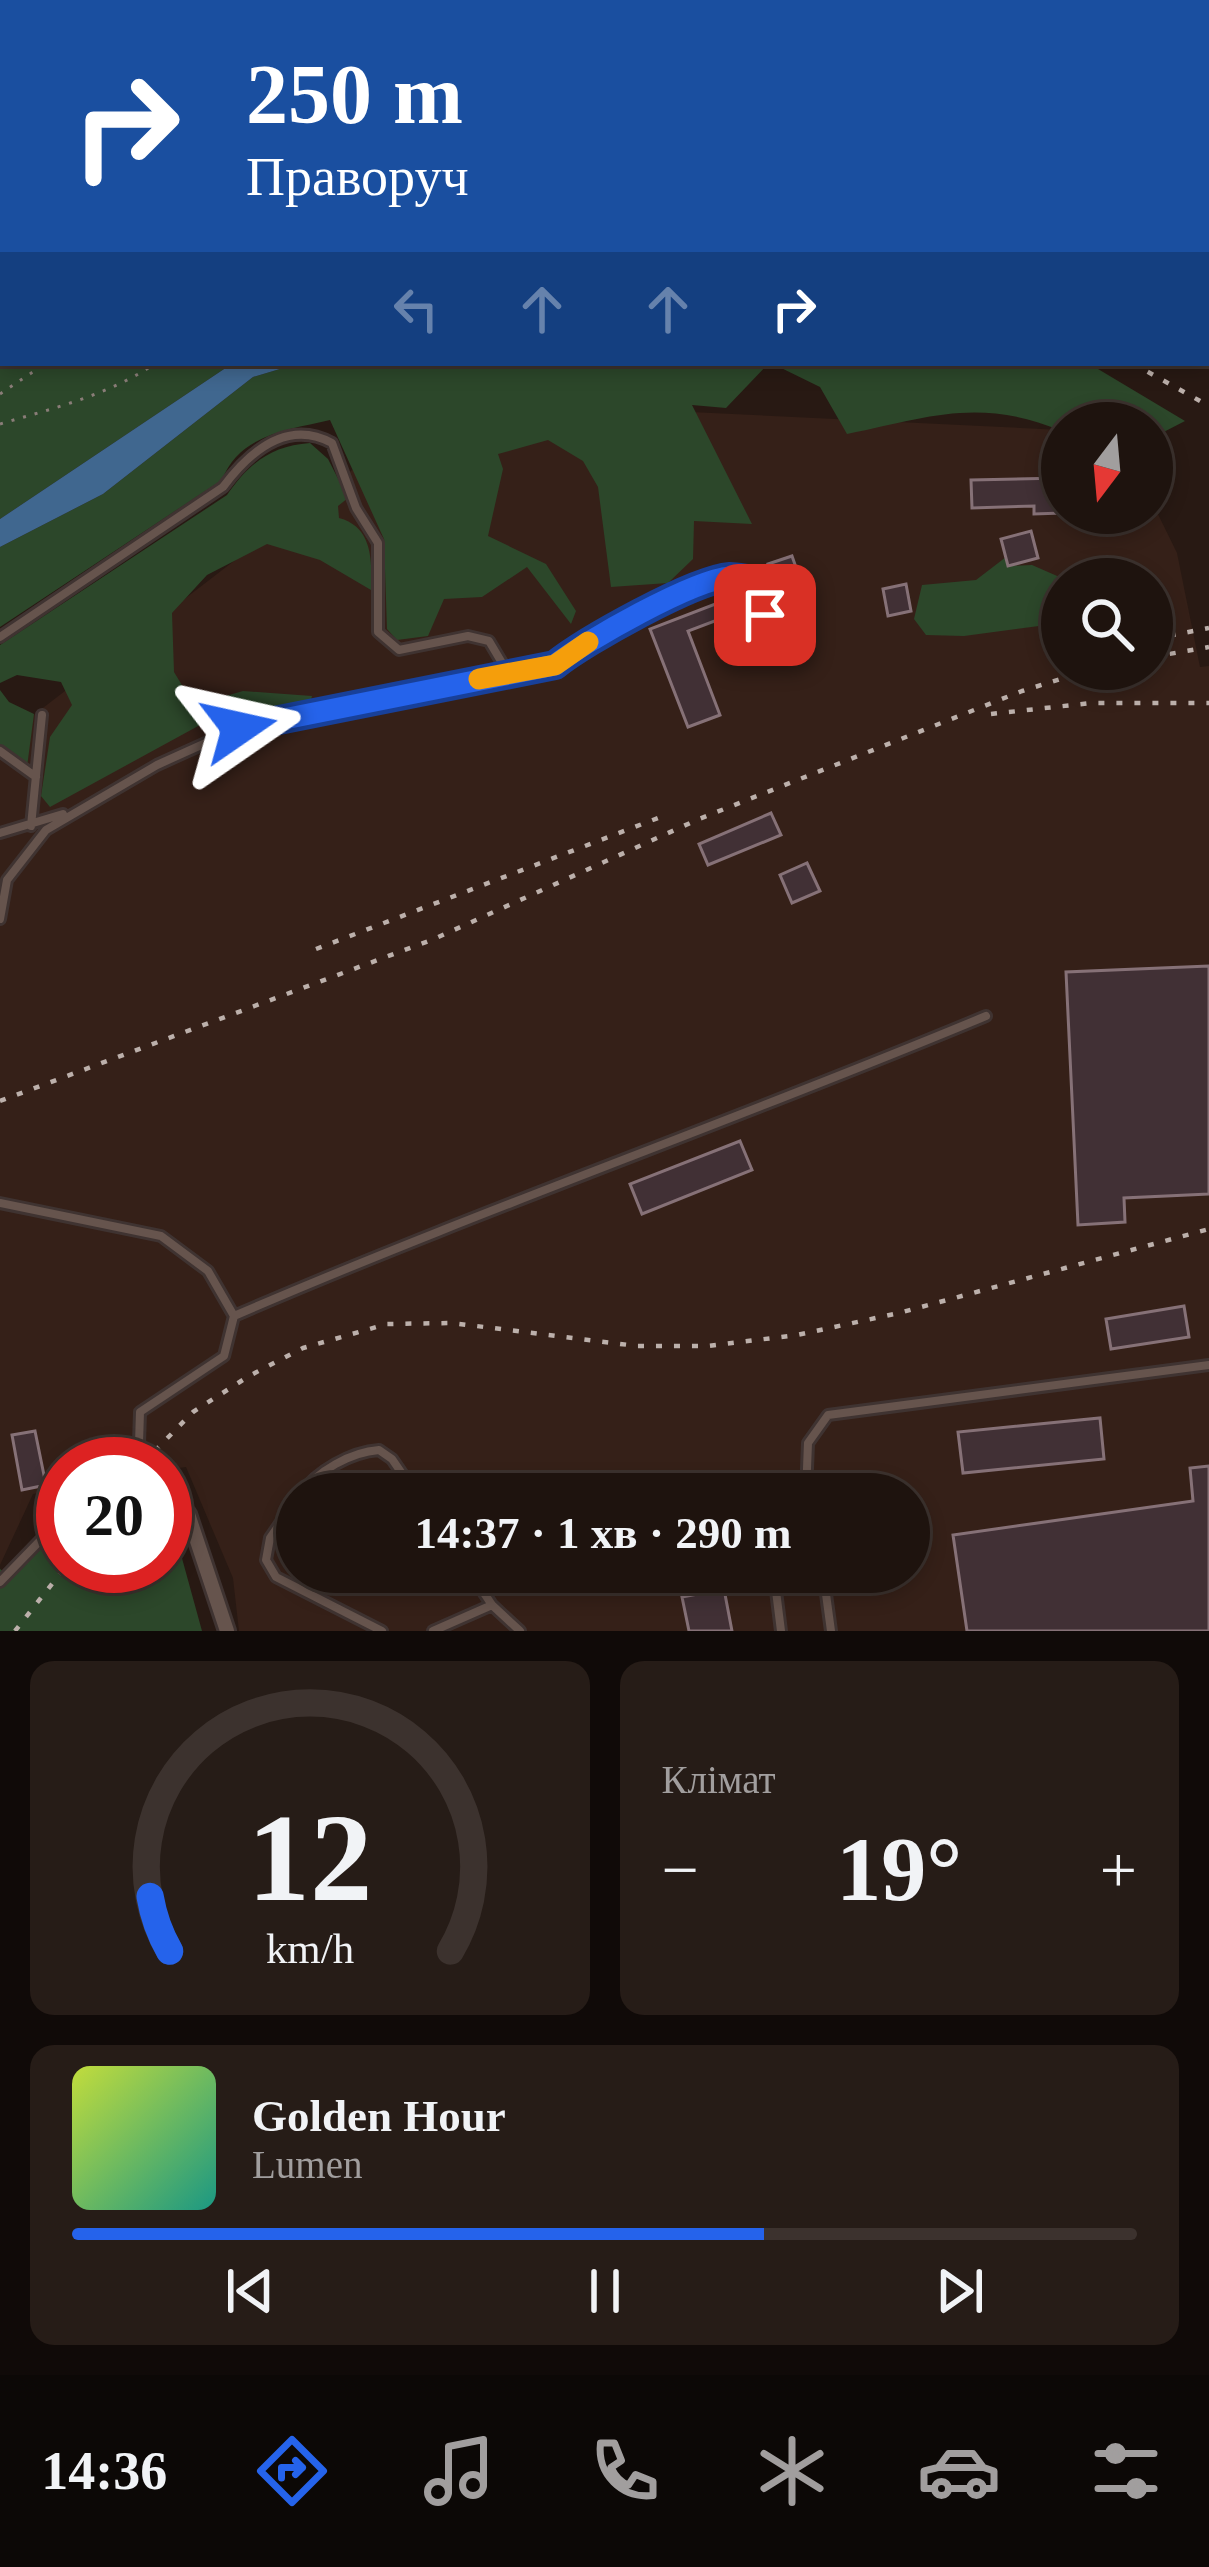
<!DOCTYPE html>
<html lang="uk">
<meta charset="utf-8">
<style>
body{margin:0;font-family:"Times New Roman",serif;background:#261c17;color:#f1f3f6;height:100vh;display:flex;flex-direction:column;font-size:45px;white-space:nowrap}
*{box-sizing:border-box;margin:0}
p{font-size:39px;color:#a19e9e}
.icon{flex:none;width:66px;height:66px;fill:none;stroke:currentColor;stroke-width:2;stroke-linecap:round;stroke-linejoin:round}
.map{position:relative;height:1631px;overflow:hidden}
.details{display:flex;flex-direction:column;gap:30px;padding:30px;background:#100a08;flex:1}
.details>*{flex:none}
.hud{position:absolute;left:0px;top:0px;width:1209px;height:366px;box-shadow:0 6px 18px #0003,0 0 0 3px #3c322e;background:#1a4fa0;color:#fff;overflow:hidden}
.needle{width:78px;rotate:196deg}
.controls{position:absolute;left:1041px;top:402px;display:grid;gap:24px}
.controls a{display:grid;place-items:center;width:132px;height:132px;border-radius:50%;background:#1e130e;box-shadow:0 6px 18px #0003,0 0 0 3px #3c322e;font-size:60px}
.speed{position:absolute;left:36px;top:1437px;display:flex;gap:24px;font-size:60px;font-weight:700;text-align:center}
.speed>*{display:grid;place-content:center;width:156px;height:156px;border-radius:50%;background:#1e130e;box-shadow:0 6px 18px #0003,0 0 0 3px #3c322e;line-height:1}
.speed .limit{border:18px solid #d22;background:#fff;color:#111}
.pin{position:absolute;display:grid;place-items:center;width:102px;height:102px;color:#fff;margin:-51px;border-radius:24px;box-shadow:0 6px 18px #0006}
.me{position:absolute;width:132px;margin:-66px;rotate:79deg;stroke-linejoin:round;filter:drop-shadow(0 0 9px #0008)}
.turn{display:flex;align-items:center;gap:42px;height:252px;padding:0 48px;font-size:54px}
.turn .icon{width:156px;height:156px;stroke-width:2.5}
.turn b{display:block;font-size:84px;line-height:102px}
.lanes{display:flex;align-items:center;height:114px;padding:0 48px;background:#0003;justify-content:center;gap:60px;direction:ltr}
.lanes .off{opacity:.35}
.big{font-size:90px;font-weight:700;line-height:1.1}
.details .card{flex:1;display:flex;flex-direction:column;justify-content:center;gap:18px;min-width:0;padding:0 42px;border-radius:24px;background:#261c17}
.details .dial{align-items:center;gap:0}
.dial svg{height:312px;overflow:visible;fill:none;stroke:#3c322e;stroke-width:7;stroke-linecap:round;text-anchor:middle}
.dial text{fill:#f1f3f6;stroke:none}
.song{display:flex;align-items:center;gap:36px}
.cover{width:144px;height:144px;border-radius:18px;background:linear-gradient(135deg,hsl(70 70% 55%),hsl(170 70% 35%))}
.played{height:12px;border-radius:6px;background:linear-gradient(90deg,#2563eb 65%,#3c322e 65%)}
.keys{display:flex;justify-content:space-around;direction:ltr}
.heat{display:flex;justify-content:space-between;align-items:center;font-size:66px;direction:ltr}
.details .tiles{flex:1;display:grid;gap:30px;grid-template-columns:1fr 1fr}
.card:last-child{grid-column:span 2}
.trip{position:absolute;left:276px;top:1473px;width:654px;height:120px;border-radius:60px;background:#1e130e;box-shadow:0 6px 18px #0003,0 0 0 3px #3c322e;font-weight:700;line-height:120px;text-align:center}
.dock{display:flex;height:192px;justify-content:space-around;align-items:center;background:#0c0806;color:#a19e9e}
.dock .icon{width:84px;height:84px}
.dock .active{color:#2563eb}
.dock b{font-size:54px;color:#f1f3f6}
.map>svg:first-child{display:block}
.built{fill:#352018;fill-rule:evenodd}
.green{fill:#2c472a}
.water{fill:#40678f}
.building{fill:#413035;stroke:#867177;stroke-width:3}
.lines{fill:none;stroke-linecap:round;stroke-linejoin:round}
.lane-casing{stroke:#3f3331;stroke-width:14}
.street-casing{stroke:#3f3331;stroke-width:20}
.path{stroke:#8a7d78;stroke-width:3;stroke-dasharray:3 9;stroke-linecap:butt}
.lane{stroke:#66544d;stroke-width:8}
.street{stroke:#66544d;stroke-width:14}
.rail{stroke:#bcb0ab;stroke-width:4.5;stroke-dasharray:6 12;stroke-linecap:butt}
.route-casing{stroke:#184099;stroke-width:30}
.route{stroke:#2563eb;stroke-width:21}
.slow{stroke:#f59e0b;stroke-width:21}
</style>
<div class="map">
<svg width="1209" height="1631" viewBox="0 0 1209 1631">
<rect width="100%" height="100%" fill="#281913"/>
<path class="built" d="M443 400 1062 430V513H1152V502L1177 553 1200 667 1209 666V1631H239L233 1578 186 1467 165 1470V1464H63V1489L33 1494 0 1565V741ZM1062 579H1152V669H1062ZM297 1494H909V1572H297Z"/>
<path class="green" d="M0 0H612L615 3H3V363H233L0 519Z
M300 363H769L726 408 692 405 752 524 694 521 693 559 668 583 611 587 598 487 583 461 548 440 498 454 503 469 488 536 546 564 576 611 571 624 527 567 482 597 444 599 428 636 397 640 387 629 384 539 330 420C287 430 239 435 222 480L0 627V547L103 494 253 377Z
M771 363H1088L1185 421 1152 438V423H1062V431C979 397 930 417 847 434L820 387Z
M310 443 328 459 348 498 338 506 339 518C373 527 372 561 371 590L320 560 267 544 207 575 172 613 174 672 194 705 243 691 312 696 309 707H274L211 719 50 807 41 796 50 737 72 705 61 682 17 675 0 683V645L227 495C249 463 271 446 310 443Z
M1006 557 1008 566 1032 565 1064 579 1062 623 964 636 926 635 914 619 922 585 976 580Z
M0 690 9 702 34 714 27 767 0 745Z
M63 1524V1566H165V1544L180 1551 202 1631H0V1569L12 1578Z"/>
<path class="water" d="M233 363H300L253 377 103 494 0 547V519Z"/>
<path class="building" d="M1062 478V513L1034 514V506L972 508 971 480Z
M1031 531 1038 558 1008 566 1001 539Z
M792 556 807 599 783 607 768 564Z
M906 584 911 611 888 616 883 589Z
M744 593 749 608 688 631 720 715 688 727 650 629Z
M771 813 781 835 708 865 699 844Z
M807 863 820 891 792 903 780 875Z
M1209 966V1194L1124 1198 1125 1222 1078 1225 1066 972Z
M740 1141 752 1170 642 1214 630 1184Z
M1184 1306 1189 1337 1111 1349 1106 1319Z
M1100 1418 1104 1459 963 1473 958 1432Z
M35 1431 46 1485 22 1490 12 1435Z
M1209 1466V1631H967L953 1535 1193 1501 1190 1468Z
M724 1589 732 1631H689L682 1597Z"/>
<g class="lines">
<defs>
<path id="lane" d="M0 637 223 487C250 451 288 419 332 443L356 508 378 543V632L399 650 468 636 489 641 508 673
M0 751 36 777
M31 826 42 715
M0 833 63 814
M0 919 7 880 46 830 157 765 239 728 555 665C584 641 693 580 730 577 739 577 749 580 758 581L773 596 755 630
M0 1203 161 1236 208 1271 234 1316 224 1356 140 1412 139 1443 154 1464
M234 1316C482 1209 737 1120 986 1016
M127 1464 139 1443
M165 1481 187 1513
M301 1494C317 1471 351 1452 379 1450L392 1459 416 1494
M806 1494 808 1443 828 1415 1209 1365
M297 1499 270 1538 266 1560 276 1577 382 1631
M470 1572 492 1605 520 1631
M823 1572 831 1631
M0 1582 63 1517
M433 1631 492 1605
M781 1631 775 1583 785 1572"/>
<path id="street" d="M188 1514 227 1631"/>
</defs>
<use href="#lane" class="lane-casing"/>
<use href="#street" class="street-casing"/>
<path class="path" d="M470 0 472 3
M733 0 735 3
M793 3 797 0
M0 167 3 164
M0 394 46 363
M0 424C54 408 109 395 156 363"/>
<use href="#lane" class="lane"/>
<use href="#street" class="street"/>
<path class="rail" d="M631 0 635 3
M1132 363 1209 406
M1152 639 1209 628
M1152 657 1209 647
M991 714 1091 703H1209
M316 949 658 818
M0 1101 434 939 699 819 1022 691 1093 669
M142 1464 193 1412 249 1376 303 1348 387 1324 452 1323 637 1346H708L797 1335 899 1313 1209 1229
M15 1631 66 1566"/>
</g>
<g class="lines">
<defs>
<path id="route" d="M239 728 555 665C585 641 693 580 730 577 739 577 749 580 758 580L773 596 765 615"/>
</defs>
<use href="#route" class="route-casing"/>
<use href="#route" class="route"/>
<path class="slow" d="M479 679 555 665 588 642"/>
</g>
</svg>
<div class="controls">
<a><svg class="needle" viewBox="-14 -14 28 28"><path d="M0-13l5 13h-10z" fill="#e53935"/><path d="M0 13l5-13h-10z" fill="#a19e9e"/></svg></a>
<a><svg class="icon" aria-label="search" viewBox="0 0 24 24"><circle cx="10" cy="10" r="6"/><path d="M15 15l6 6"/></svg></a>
</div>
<div class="speed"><div class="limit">20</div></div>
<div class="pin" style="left:765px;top:615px;background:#d93025"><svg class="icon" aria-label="arrive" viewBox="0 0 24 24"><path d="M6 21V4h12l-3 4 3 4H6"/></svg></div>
<svg class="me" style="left:239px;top:728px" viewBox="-20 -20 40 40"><path d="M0-17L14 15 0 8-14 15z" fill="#2563eb" stroke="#fff" stroke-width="4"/></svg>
<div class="trip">14:37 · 1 хв · 290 m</div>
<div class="hud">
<div class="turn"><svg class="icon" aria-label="right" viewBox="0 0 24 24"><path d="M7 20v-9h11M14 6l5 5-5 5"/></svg><div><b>250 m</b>Праворуч</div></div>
<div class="lanes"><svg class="icon off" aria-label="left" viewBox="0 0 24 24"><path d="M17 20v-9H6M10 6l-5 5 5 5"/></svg><svg class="icon off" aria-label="ahead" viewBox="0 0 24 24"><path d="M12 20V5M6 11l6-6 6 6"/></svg><svg class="icon off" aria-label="ahead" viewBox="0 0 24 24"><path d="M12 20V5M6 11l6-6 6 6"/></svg><svg class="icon" aria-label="right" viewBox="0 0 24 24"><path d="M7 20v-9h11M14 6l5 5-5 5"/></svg></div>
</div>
</div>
<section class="details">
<div class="tiles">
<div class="card dial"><svg viewBox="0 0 100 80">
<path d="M14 69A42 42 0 1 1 86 69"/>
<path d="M14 69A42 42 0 0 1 9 55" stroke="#2563eb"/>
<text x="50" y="56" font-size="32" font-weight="700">12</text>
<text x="50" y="72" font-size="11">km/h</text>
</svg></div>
<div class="card"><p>Клімат</p>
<div class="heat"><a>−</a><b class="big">19°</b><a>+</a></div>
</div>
<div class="card">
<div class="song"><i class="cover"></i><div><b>Golden Hour</b><p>Lumen</p></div></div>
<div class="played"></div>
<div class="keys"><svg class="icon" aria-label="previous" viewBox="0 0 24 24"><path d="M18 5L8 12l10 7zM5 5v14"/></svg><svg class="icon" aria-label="pause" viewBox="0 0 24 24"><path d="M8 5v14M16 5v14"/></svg><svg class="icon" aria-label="next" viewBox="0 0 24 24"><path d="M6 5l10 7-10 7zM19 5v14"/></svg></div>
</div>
</div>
</section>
<nav class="dock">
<b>14:36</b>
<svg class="icon active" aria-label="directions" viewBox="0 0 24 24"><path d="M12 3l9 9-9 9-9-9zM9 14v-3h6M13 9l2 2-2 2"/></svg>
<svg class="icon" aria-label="music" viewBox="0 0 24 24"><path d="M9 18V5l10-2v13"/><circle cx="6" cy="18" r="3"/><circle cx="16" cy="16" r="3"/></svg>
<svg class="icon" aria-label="phone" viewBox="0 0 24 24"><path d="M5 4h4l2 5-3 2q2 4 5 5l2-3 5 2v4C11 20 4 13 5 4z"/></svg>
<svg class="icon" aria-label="climate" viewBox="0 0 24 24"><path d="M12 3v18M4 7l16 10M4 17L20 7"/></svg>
<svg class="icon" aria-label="car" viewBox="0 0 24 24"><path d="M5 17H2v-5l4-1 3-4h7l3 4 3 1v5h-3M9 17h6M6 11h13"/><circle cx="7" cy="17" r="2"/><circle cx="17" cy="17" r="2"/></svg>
<svg class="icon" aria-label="filters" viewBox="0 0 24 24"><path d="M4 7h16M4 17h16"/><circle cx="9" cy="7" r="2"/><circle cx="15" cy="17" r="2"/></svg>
</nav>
